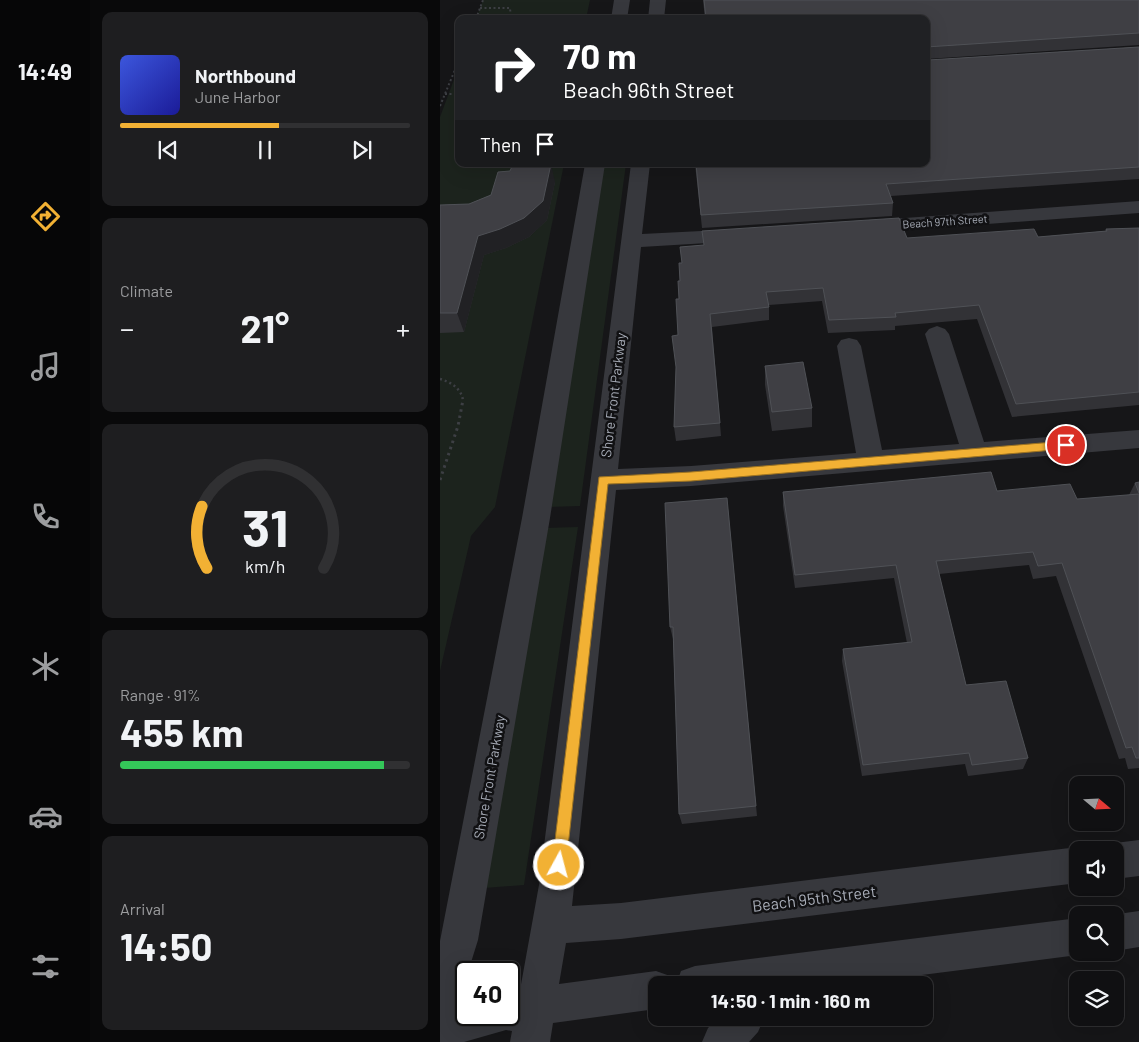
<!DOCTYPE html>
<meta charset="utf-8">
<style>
body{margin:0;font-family:Barlow,sans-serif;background:#1e1e20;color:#f1f3f6;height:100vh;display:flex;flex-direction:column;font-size:19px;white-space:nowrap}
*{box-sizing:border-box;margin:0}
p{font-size:16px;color:#9c9d9f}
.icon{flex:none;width:28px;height:28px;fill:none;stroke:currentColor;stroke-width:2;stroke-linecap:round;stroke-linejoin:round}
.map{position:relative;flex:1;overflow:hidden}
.drawer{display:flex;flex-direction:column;gap:12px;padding:12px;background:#09090a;width:350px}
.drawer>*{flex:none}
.top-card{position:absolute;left:15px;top:15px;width:475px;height:152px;border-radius:10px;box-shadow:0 5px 20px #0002,0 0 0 1px #303032;background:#202124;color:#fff;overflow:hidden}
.needle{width:32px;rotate:109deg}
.fabs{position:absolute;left:629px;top:776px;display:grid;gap:10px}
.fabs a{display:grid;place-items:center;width:55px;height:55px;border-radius:10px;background:#101012;box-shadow:0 5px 20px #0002,0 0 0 1px #303032;font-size:25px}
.speed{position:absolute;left:15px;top:961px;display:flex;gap:10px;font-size:25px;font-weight:700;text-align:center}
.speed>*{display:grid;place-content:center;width:65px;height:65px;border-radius:50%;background:#101012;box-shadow:0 5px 20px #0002,0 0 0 1px #303032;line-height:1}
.speed .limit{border:2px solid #111;border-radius:8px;background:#fff;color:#111}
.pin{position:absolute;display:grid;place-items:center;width:42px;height:42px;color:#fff;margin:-21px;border:2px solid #fff;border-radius:50%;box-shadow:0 1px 5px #0007}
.me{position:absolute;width:55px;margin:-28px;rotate:7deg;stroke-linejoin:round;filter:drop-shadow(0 0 4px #0008)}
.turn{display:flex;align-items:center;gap:18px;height:105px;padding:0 25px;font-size:22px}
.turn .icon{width:65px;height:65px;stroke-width:2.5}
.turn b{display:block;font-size:35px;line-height:42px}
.then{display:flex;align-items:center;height:48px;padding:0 25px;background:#0003;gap:10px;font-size:19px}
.big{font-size:38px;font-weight:700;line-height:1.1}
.drawer .widget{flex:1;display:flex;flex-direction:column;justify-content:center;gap:8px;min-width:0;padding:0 18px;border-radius:10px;background:#1e1e20}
.drawer .dial{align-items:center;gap:0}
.dial svg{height:130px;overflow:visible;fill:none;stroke:#303032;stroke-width:7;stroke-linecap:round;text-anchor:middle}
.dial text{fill:#f1f3f6;stroke:none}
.song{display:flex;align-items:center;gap:15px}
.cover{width:60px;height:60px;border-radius:8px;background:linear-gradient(135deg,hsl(230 70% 55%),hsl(240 70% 35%))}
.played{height:5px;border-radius:2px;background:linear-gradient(90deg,#f2b134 55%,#303032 55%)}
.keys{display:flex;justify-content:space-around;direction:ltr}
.heat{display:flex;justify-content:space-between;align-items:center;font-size:28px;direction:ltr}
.charge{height:8px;border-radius:4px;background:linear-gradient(90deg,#34c759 91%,#303032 0)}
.trip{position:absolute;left:208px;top:976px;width:285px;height:50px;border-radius:10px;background:#101012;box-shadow:0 5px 20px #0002,0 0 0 1px #303032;font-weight:700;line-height:50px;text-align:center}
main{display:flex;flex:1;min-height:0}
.menu{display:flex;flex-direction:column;width:90px;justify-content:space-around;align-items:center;background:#060607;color:#9c9d9f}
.menu .icon{width:35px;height:35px}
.menu .selected{color:#f2b134}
.menu b{font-size:22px;color:#f1f3f6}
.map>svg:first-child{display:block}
.green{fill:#1c231d}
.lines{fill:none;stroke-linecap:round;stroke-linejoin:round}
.path-far2{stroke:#3d3f44;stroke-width:2;stroke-dasharray:2 2.5;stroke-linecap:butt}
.path-far1{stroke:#3d3f44;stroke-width:2.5;stroke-dasharray:2 3;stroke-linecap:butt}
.path{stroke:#3d3f44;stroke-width:3;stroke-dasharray:2.5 4;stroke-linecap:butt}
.minor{fill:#37383d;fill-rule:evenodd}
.wall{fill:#323236}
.shaded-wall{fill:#212124}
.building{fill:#3f3f44;stroke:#4f5156}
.route{fill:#f2b134;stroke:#9d7322}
.labels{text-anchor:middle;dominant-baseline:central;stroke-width:5;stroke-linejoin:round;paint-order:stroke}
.far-street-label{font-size:11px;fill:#a8adb8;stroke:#111113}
.street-label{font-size:14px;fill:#a8adb8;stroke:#111113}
.near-street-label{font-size:16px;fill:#a8adb8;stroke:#111113}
</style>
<main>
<nav class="menu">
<b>14:49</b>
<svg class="icon selected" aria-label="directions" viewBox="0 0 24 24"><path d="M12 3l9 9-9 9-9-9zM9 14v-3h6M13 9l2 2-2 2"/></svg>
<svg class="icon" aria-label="music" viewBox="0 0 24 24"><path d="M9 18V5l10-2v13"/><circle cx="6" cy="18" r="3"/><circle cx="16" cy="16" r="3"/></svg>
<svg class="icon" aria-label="phone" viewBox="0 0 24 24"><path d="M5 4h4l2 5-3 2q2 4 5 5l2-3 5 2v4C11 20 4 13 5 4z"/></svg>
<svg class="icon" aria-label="climate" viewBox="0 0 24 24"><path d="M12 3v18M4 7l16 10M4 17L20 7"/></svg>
<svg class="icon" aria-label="car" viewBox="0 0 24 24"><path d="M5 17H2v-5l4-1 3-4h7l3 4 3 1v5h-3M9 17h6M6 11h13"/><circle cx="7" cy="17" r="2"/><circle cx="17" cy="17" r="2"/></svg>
<svg class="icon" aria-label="filters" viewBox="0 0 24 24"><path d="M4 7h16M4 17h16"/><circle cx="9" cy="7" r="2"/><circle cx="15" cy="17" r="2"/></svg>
</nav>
<section class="drawer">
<div class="widget">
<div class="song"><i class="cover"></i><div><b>Northbound</b><p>June Harbor</p></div></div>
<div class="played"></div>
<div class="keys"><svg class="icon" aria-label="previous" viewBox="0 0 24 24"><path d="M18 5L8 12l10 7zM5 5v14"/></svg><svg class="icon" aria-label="pause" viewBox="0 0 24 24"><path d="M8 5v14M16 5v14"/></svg><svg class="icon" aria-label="next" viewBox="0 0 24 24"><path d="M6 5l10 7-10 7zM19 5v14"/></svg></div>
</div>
<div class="widget"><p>Climate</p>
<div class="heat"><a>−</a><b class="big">21°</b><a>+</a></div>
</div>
<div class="widget dial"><svg viewBox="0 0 100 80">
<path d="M14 69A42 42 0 1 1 86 69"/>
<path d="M14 69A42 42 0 0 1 11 31" stroke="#f2b134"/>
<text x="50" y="56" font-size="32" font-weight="700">31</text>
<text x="50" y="72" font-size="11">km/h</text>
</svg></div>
<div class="widget"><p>Range · 91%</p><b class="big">455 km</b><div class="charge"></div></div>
<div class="widget"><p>Arrival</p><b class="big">14:50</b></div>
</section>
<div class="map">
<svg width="699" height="1042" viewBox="0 0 699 1042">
<rect width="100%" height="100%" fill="#161618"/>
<path class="green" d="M43 0H150L146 19H36Z
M19 66V164H124L55 507 31 536 0 671V117Z
M163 164H186L140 506 108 507Z
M138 527 84 885 44 888 104 528Z"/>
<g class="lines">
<path class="path-far2" d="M40 8H70L71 19
M36 19 43 0
M5 94H19
M0 106 19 60"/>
<path class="path-far1" d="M0 379C11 382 22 389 23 401"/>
<path class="path" d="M0 480 18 426 23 400"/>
<path class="minor" d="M174 0H190L187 19H171Z
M210 0H226L224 19H208Z
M145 164H165L110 518 38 940 28 972H26V980L19 1004 26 1002V1015H69V993L80 990 99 885 191 164H210L202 234 301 229 308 231 311 235 308 239 301 241 201 247 178 469 251 466 416 453 397 346 401 340 409 338 417 340 421 346 442 450 519 444 485 334 489 329 497 326 505 329 509 334 544 442 699 430V448L251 486 176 490 132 906 181 903 638 847 645 850H638V883L181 939 126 943 119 984 216 971 230 976 233 985H216V1009L113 1023 110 1042H70L72 1031 66 1030 24 1042H0V941L82 518Z
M699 201V213L424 233 417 231 414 227 417 223 424 221Z
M699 840V876L675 879V850H662V848L675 843Z
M699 911V947L675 951V915H671Z
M638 918V952H643L638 955 403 985H236L241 971 255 966Z
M278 1018H324L318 1032 309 1042H262L268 1028Z"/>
</g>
<path class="wall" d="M263 0H699V45L486 59V19H265Z
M699 47V179L451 196 453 203 452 216 262 228 255 164 488 60Z
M115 182 107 220 89 237 66 248 44 255 24 332 0 333V205L29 204 51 195Z
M699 228V405L572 417 537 319 455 326V330L388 333 382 301 329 305V320L272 327 281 436 236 441 234 427 238 335 242 263 467 238 598 237 665 231 666 229Z
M325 366 372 408V427L332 431 325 385Z
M699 482V768L688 769 685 758 679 759 616 576 593 579 589 565 499 574 526 685 588 758 583 769 528 776 525 764 422 776 402 661 403 649 467 643 454 578 355 588 343 506V492L557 491 637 499 689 495 695 483Z
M287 498 317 816 242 824 239 814 233 639 230 627Z"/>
<path class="shaded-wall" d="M111 164 115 182 107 220 89 237 66 248 44 255 24 332 17 313 38 236Z"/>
<path class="building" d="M264 0H699V33L486 47V19H266Z
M699 47V167L446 184 453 203 261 215 256 164H486V59L488 60Z
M73 164H111L103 201 84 218 60 229 38 236 17 313H0V205L29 204 51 195 58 172 70 171Z
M459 218 467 238 594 229 598 237 667 231 666 229 699 228V392L576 404 539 305 455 313 456 317 389 320 383 288 326 292 329 307 270 314 280 423 234 427 236 367 232 336 238 335 236 299H239L238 281H240L239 263H242L240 247 264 245 262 231Z
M363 362 372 408 332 412 325 366Z
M551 472 557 491 630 484 637 499 699 494V758H696L692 747 686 748 622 563 598 566 593 552 496 561 526 685 566 681 588 758 532 765 529 753 423 765 403 649 472 642 456 565 355 575 343 492Z
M699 482V493L695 483Z
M287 498 316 806 239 814 233 627H230L225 503Z"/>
<path class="route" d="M626 441 632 445 626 449 251 481 168 484 126 865 124 870 119 872 114 870 112 865 159 477 251 472Z"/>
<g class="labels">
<g class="far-street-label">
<text transform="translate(505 221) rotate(-4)">Beach 97th Street</text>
</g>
<g class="street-label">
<text transform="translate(173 395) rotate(-83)">Shore Front Parkway</text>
<text transform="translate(49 777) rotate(-80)">Shore Front Parkway</text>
</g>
<g class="near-street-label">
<text transform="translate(374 898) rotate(-7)">Beach 95th Street</text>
</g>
</g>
</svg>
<div class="fabs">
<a><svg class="needle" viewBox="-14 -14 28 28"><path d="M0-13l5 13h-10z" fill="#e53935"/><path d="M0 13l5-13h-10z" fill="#9c9d9f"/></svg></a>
<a><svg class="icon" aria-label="sound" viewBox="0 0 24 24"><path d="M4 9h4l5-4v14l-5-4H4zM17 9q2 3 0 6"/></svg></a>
<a><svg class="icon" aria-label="search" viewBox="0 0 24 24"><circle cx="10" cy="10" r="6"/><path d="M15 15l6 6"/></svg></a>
<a><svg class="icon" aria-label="layers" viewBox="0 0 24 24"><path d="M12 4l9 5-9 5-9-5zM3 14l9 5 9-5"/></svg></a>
</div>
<div class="speed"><div class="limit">40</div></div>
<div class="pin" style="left:626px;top:445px;background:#d93025"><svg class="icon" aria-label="arrive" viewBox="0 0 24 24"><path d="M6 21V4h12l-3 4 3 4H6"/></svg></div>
<svg class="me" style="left:119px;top:865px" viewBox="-20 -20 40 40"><circle r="17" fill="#f2b134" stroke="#fff" stroke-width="3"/><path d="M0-11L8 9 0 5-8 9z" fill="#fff"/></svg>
<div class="trip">14:50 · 1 min · 160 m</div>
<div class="top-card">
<div class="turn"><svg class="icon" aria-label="right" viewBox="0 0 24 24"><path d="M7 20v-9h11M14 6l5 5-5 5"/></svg><div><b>70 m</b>Beach 96th Street</div></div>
<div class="then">Then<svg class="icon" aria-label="arrive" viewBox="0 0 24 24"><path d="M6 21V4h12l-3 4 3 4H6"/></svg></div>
</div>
</div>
</main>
